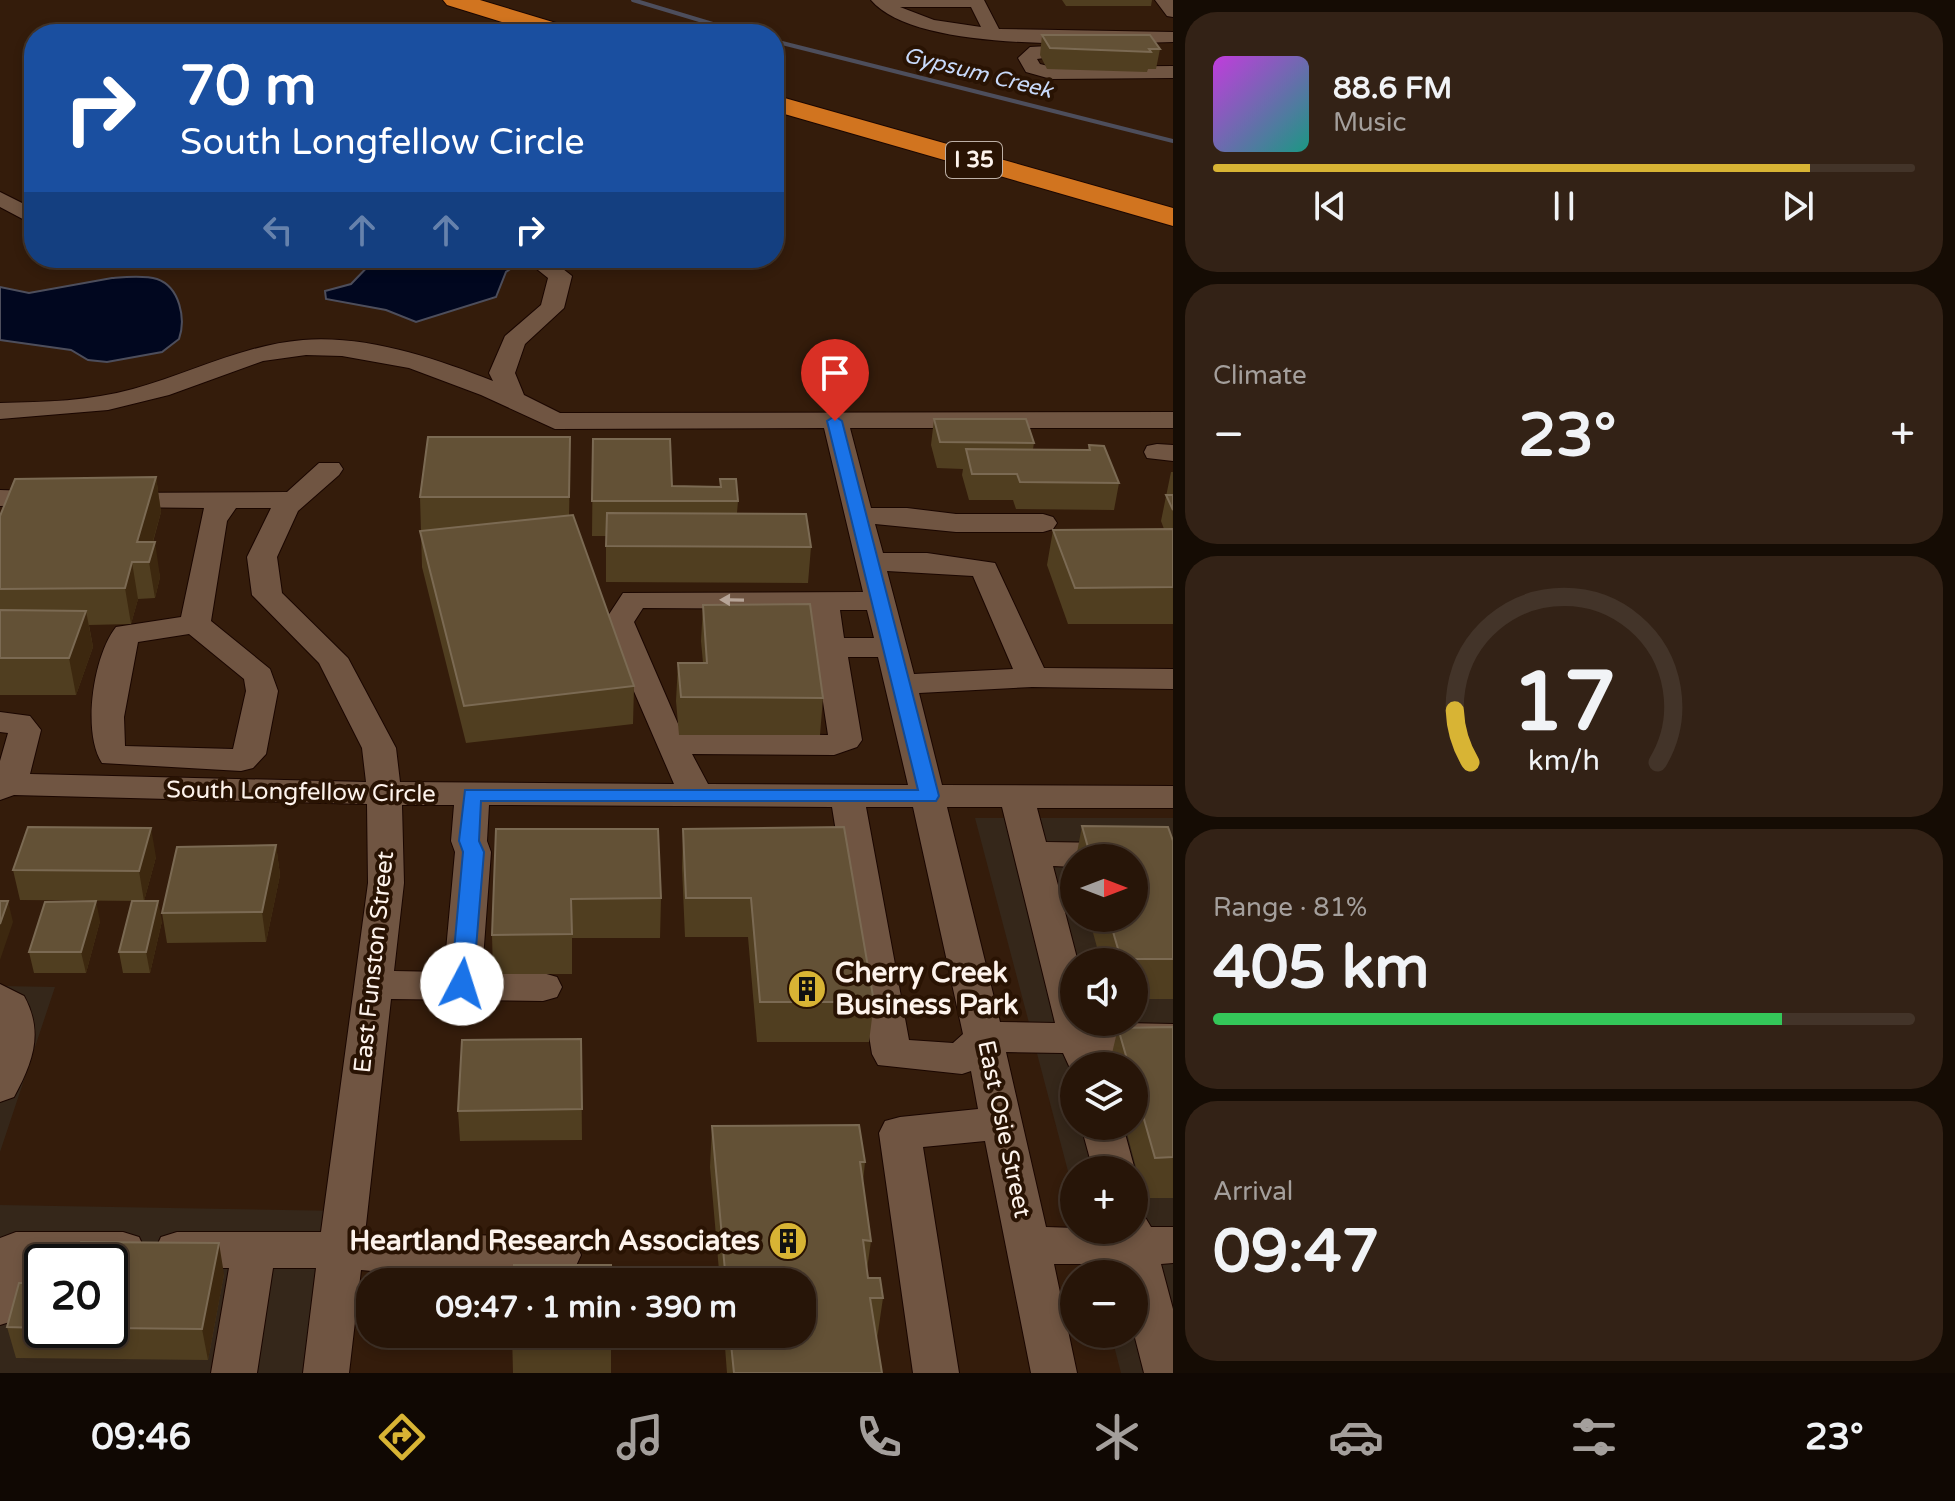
<!DOCTYPE html>
<meta charset="utf-8">
<style>
body{margin:0;font-family:"Varela Round",sans-serif;background:#332216;color:#f1f3f6;height:100vh;display:flex;flex-direction:column;font-size:30px;white-space:nowrap}
*{box-sizing:border-box;margin:0}
p{font-size:26px;color:#a49f9c}
.icon{flex:none;width:44px;height:44px;fill:none;stroke:currentColor;stroke-width:2;stroke-linecap:round;stroke-linejoin:round}
.map{position:relative;flex:1;overflow:hidden}
.details{display:flex;flex-direction:column;gap:12px;padding:12px;background:#150c04;width:782px}
.details>*{flex:none}
.top-card{position:absolute;left:24px;top:24px;width:760px;height:244px;border-radius:32px;box-shadow:0 4px 12px #0003,0 0 0 2px #433429;background:#1a4fa0;color:#fff;overflow:hidden}
.needle{width:52px;rotate:90deg}
.fabs{position:absolute;left:1060px;top:844px;display:grid;gap:16px}
.fabs a{display:grid;place-items:center;width:88px;height:88px;border-radius:50%;background:#271508;box-shadow:0 4px 12px #0003,0 0 0 2px #433429;font-size:40px}
.speed{position:absolute;left:24px;top:1244px;display:flex;gap:16px;font-size:40px;font-weight:700;text-align:center}
.speed>*{display:grid;place-content:center;width:104px;height:104px;border-radius:50%;background:#271508;box-shadow:0 4px 12px #0003,0 0 0 2px #433429;line-height:1}
.speed .limit{border:4px solid #111;border-radius:12px;background:#fff;color:#111}
.pin{position:absolute;display:grid;place-items:center;width:68px;height:68px;color:#fff;margin:-82px -34px;border-radius:50% 50% 50% 0;rotate:-45deg;box-shadow:0 0 8px #0007}
.pin .icon{rotate:45deg}
.me{position:absolute;width:88px;margin:-44px;rotate:5deg;stroke-linejoin:round;filter:drop-shadow(0 0 6px #0008)}
.turn{display:flex;align-items:center;gap:28px;height:168px;padding:0 24px;font-size:36px}
.turn .icon{width:104px;height:104px;stroke-width:2.5}
.turn b{display:block;font-size:56px;line-height:68px}
.lanes{display:flex;align-items:center;height:76px;padding:0 24px;background:#0003;justify-content:center;gap:40px;direction:ltr}
.lanes .off{opacity:.35}
.big{font-size:60px;font-weight:700;line-height:1.1}
.details .widget{flex:1;display:flex;flex-direction:column;justify-content:center;gap:12px;min-width:0;padding:0 28px;border-radius:32px;background:#332216}
.details .dial{align-items:center;gap:0}
.dial svg{height:208px;overflow:visible;fill:none;stroke:#433429;stroke-width:7;stroke-linecap:round;text-anchor:middle}
.dial text{fill:#f1f3f6;stroke:none}
.song{display:flex;align-items:center;gap:24px}
.cover{width:96px;height:96px;border-radius:12px;background:linear-gradient(135deg,hsl(290 70% 55%),hsl(170 70% 35%))}
.played{height:8px;border-radius:4px;background:linear-gradient(90deg,#d8b434 85%,#433429 85%)}
.keys{display:flex;justify-content:space-around;direction:ltr}
.heat{display:flex;justify-content:space-between;align-items:center;font-size:44px;direction:ltr}
.charge{height:12px;border-radius:6px;background:linear-gradient(90deg,#34c759 81%,#433429 0)}
.trip{position:absolute;left:356px;top:1268px;width:460px;height:80px;border-radius:32px;background:#271508;box-shadow:0 4px 12px #0003,0 0 0 2px #433429;font-weight:700;line-height:80px;text-align:center}
.tab-bar{display:flex;height:128px;justify-content:space-around;align-items:center;background:#100803;color:#a49f9c}
.tab-bar .icon{width:56px;height:56px}
.tab-bar .current{color:#d8b434}
.tab-bar b{font-size:36px;color:#f1f3f6}
main{display:flex;flex:1;min-height:0}
.map>svg:first-child{display:block}
.commercial{fill:#35271a;fill-rule:evenodd}
.water{fill:#01071f;stroke:#4d4e5c;stroke-width:2}
.lines{fill:none;stroke-linecap:round;stroke-linejoin:round}
.stream{stroke:#4d4e5c;stroke-width:4}
.minor-casing{stroke:#1a0600;stroke-width:2}
.highway-casing{stroke:#1a0600;stroke-width:2}
.minor{fill:#705542;fill-rule:evenodd}
.highway{fill:#d1741f;fill-rule:evenodd}
.wall{fill:#503e20}
.shaded-wall{fill:#3d280f}
.building{fill:#635136;stroke:#7b6a53;stroke-width:2}
.oneway{fill:#b6a497}
.route{fill:#1a73e8;stroke:#114b97;stroke-width:2}
.labels{text-anchor:middle;dominant-baseline:central;stroke-width:8;stroke-linejoin:round;paint-order:stroke}
.far-water-label{font-size:22px;font-style:italic;fill:#c8dafb;stroke:#291303}
.shield{fill:#291303;stroke:#bdb0a6;stroke-width:2}
.shield-label{font-size:22px;font-weight:bold;fill:#fdf3ec}
.street-label{font-size:24px;fill:#fdf3ec;stroke:#291303}
.near-poi-label{font-size:28px;font-weight:bold;fill:#fdf3ec;stroke:#291303;text-anchor:start}
</style>
<main>
<div class="map">
<svg width="1173" height="1373" viewBox="0 0 1173 1373">
<rect width="100%" height="100%" fill="#341c0b"/>
<path class="commercial" d="M975 818H1173V1373H1121L1111 1334H1134V1274H1095L1083 1230H1134V1170H1074V1194ZM1074 858H1134V918H1074ZM1074 962H1134V1022H1074ZM1074 1066H1134V1126H1074Z
M0 986 55 987 0 1152Z
M0 1205 346 1211 326 1373H0ZM42 1262H110V1330H42Z"/>
<path class="water" d="M376 258H510L516 265 506 272 496 297 416 322 386 310 326 299 325 291 351 284Z
M112 278C125 277 144 275 157 279 180 287 186 319 179 339L162 352 107 362 88 360 71 350 0 340V287L29 293Z"/>
<g class="lines">
<path class="stream" d="M633 0 746 34
M774 41 1173 141"/>
<defs>
<path id="minor" d="M871 0H984L999 29 1173 32V42C1104 43 916 54 871 0ZM900 7H971L981 27 934 20Z
M1155 0H1173V17L1167 16Z
M1067 45 1073 46V54L1037 59 1040 64 1052 67 1173 66V78L1051 79 1026 72 1018 58 1030 47Z
M0 192 34 209V225L0 207Z
M121 258H243C231 274 145 268 124 263Z
M523 258H549L572 276 564 308 525 344 515 373 524 395 560 413 1173 412V428H850L871 508H907L956 514H1043L1053 517 1057 523 1053 529 1043 532H956L875 524 883 553H927L995 563 1044 668 1173 669V689L1032 687 919 693 942 785 1173 786V808H1037L1046 842 1173 844V868L1134 867V858H1074V867L1053 866 1078 962H1074V1022L1173 1024V1054L1103 1053 1106 1066H1074V1077L1063 1053 1006 1052 1046 1227 1134 1230V1213L1145 1217 1151 1227H1173V1263L1161 1264 1173 1309V1373H1144L1134 1334V1274H1119L1116 1264H1054L1077 1373H1031L985 1141 923 1147 959 1373H913L879 1133 885 1121 900 1117 978 1109 971 1071 962 1074 878 1065 872 1054 832 807 489 805 487 841 491 852 482 972 543 973 557 977 562 987 557 997 543 1001 391 999 365 1234 448 1240 467 1235 559 1237 575 1242 581 1255 575 1268 559 1273 467 1271 448 1278 361 1270 349 1373H303L316 1268H273L257 1373H211L229 1268H177L161 1263 155 1250 161 1237 177 1232H321L368 883 367 804 14 795 0 800V761L8 733 0 732V712L30 716 41 730 30 774 366 782 362 748 319 663 252 595 247 557 271 508H236L227 521 211 621 270 669 278 691 266 754 253 768 241 771 102 763C82 733 93 656 116 627L181 617 204 508 118 507 108 505 104 499 108 493 287 492 319 463H339L343 469 339 475 298 511 277 557 282 593 348 658 396 748 400 782 674 784 604 622 623 593 863 592 824 428 555 429 481 395 409 368 342 356 306 355 263 361 169 395 108 410 0 419V403C45 402 90 401 133 389 191 373 243 345 303 340 367 335 434 358 493 381L489 373 505 336 541 305 548 278ZM887 571 973 576 1013 669 914 674ZM643 608 809 609 828 735 682 733 634 622ZM840 610H867L874 638H844ZM189 634 244 679 246 691 233 749 125 746 124 717 138 642ZM848 657H878L908 785 708 784 692 754 834 755 857 747 862 740ZM402 805H454L451 841 455 852 444 972 394 971 404 883ZM866 807H913L963 1034 953 1043 909 1040ZM947 807H1002L1055 1023 1000 1022Z
M1157 444 1173 445V461L1147 458 1144 452 1147 446Z
M0 490 62 492 66 498 62 504 0 506Z
M0 984 24 996C44 1032 33 1062 14 1097L0 1102Z
M1081 1126H1123L1135 1170 1134 1172 1093 1170Z
M16 1232H123L139 1237 145 1250 139 1263 110 1268V1262H42V1268H33L16 1320 0 1325V1238Z"/>
<path id="highway" d="M443 0H480L576 29 579 34H541L447 5Z
M774 95 1173 208V226L774 111Z"/>
</defs>
<use href="#minor" class="minor-casing"/>
<use href="#highway" class="highway-casing"/>
<use href="#minor" class="minor"/>
<use href="#highway" class="highway"/>
</g>
<path class="wall" d="M1062 0H1152L1151 6H1066Z
M1042 35 1160 49 1156 69H1148L1147 72 1047 69 1040 55Z
M934 419 1034 443 1033 449 1088 450 1089 445 1119 483 1114 510 1016 509 1013 500H969L962 475 963 469 937 468 931 445Z
M593 439 672 486 720 487V479L738 501 737 513 811 547 808 583 606 582V536H592Z
M570 472 569 515 634 686 633 724 466 743 422 567 420 497Z
M1171 472H1173V624H1068L1047 565 1053 530 1164 529 1161 521Z
M156 477 161 512 153 542 160 577 155 598 138 599 131 624 89 625 93 647 76 695H0V516Z
M703 605 823 698 820 735H679L676 701 678 663H703L701 641Z
M1082 826 1173 841V999H1134V962H1101L1089 918H1134V858H1076Z
M496 829 661 898 660 938H572V974H493L492 935Z
M683 829 874 1002 869 1042H757L748 937H685L682 868Z
M276 845 280 875 266 942 167 943 162 913Z
M156 857 144 901 20 900 13 870Z
M100 921 86 973H34L29 952Z
M162 921 150 973H123L119 952Z
M1173 1027V1198H1144L1125 1126H1134V1066H1109L1118 1028Z
M581 1039 582 1140 460 1141 458 1111Z
M712 1126 865 1162 863 1182 871 1241 867 1269 868 1278 883 1298 877 1339 882 1373H727L724 1334H802V1282H720L710 1167Z
M110 1262 224 1274 208 1360 16 1358 7 1327 42 1283V1330H110Z
M512 1334H677V1350H611V1373H513Z"/>
<path class="shaded-wall" d="M570 437V472L569 532V497Z
M156 477 161 512 147 562 137 542Z
M155 542 160 577 155 598 149 562Z
M132 562 138 599 131 624 125 588Z
M86 611 93 647 76 695 69 658Z
M151 828 156 857 144 901 139 871Z
M276 845 280 875 266 942 262 912Z
M8 901 13 922 0 960V924Z
M96 901 100 921 86 973 81 952Z
M158 901 162 921 150 973 146 952Z
M219 1243 224 1274 208 1360 202 1329Z"/>
<path class="building" d="M1042 35H1150L1160 49H1149L1151 52 1050 48Z
M934 419H1026L1034 443 940 442Z
M428 437H570L569 497H420Z
M593 439H670L672 486 721 487 720 479H736L738 501H592Z
M1089 445 1104 446 1119 483 1020 482 1017 474H972L966 449 1090 450Z
M156 477 137 542H155L149 562H132L125 588 0 589V516L15 479Z
M1166 495H1173V510Z
M607 513 806 514 811 547 606 546Z
M573 515 634 686 464 706 420 531Z
M1173 529V587L1075 588 1053 530Z
M810 604 823 698 681 697 678 663H707L703 605Z
M0 610 86 611 69 658H0Z
M1082 826 1168 827 1173 841V959H1121L1109 918H1134V858H1091Z
M28 827 151 828 139 871 13 870Z
M844 827 874 1002H760L751 898H686L683 829Z
M496 829H658L661 898 571 899 572 934 492 935Z
M276 845 262 912 162 913 177 847Z
M0 901H8L0 924Z
M96 901 81 952H29L45 902Z
M132 901H158L146 952H119Z
M1173 1027V1157L1155 1158 1134 1084V1066H1129L1118 1028Z
M581 1039 582 1109 458 1111 462 1040Z
M859 1125 865 1162H860L871 1241 863 1240 868 1278H880L883 1298H870L882 1373H734L730 1334H802V1282H726L712 1126Z
M81 1242 219 1243 202 1329 110 1328V1262H76Z
M514 1265H611V1281L678 1282H514Z
M19 1283H42V1328L7 1327Z
M512 1334H611V1348L512 1346Z"/>
<defs><path id="oneway-solid" d="M-6-.8H1V-3.2L6.5 0L1 3.2V.8H-6Z" transform="scale(2)"/></defs>
<use class="oneway" href="#oneway-solid" transform="translate(732 600) rotate(-179)"/>
<path class="route" d="M835 416 842 421 939 796 936 801H481L479 841 484 852 473 984 470 989H454L451 984 463 852 459 841 465 790H918L827 421Z"/>
<defs>
<symbol id="building-disc" viewBox="-11 -11 22 22"><circle r="9.5" fill="#d8b434" stroke="#291303"/><path d="M-4-6H4V6H1V3H-1V6H-4ZM-2.5-4.3h1.7v1.8h-1.7ZM.8-4.3h1.7v1.8H.8ZM-2.5-1h1.7V.8h-1.7ZM.8-1h1.7V.8H.8Z" fill="#111"/></symbol>
</defs>
<g fill-rule="evenodd">
<use href="#building-disc" x="785" y="967" width="44" height="44"/>
<use href="#building-disc" x="766" y="1219" width="44" height="44"/>
</g>
<g class="labels">
<g class="far-water-label">
<text transform="translate(978 73) rotate(14)">Gypsum Creek</text>
</g>
<rect class="shield" x="946" y="142" width="56" height="36" rx="6"/>
<g class="shield-label">
<text x="974" y="160">I 35</text>
</g>
<g class="street-label">
<text transform="translate(301 792) rotate(1)">South Longfellow Circle</text>
<text transform="translate(374 962) rotate(-84)">East Funston Street</text>
<text transform="translate(1004 1129) rotate(78)">East Osie Street</text>
</g>
<g class="near-poi-label">
<text x="835" y="973">Cherry Creek<tspan x="835" dy="32">Business Park</tspan></text>
<text x="760" y="1241" text-anchor="end">Heartland Research Associates</text>
</g>
</g>
</svg>
<div class="fabs">
<a><svg class="needle" viewBox="-14 -14 28 28"><path d="M0-13l5 13h-10z" fill="#e53935"/><path d="M0 13l5-13h-10z" fill="#a49f9c"/></svg></a>
<a><svg class="icon" aria-label="sound" viewBox="0 0 24 24"><path d="M4 9h4l5-4v14l-5-4H4zM17 9q2 3 0 6"/></svg></a>
<a><svg class="icon" aria-label="layers" viewBox="0 0 24 24"><path d="M12 4l9 5-9 5-9-5zM3 14l9 5 9-5"/></svg></a>
<a>+</a>
<a>−</a>
</div>
<div class="speed"><div class="limit">20</div></div>
<div class="pin" style="left:835px;top:421px;background:#d93025"><svg class="icon" aria-label="arrive" viewBox="0 0 24 24"><path d="M6 21V4h12l-3 4 3 4H6"/></svg></div>
<svg class="me" style="left:462px;top:984px" viewBox="-20 -20 40 40"><circle r="19" fill="#fff"/><path d="M0-13L10 11 0 6-10 11z" fill="#1a73e8"/></svg>
<div class="trip">09:47 · 1 min · 390 m</div>
<div class="top-card">
<div class="turn"><svg class="icon" aria-label="right" viewBox="0 0 24 24"><path d="M7 20v-9h11M14 6l5 5-5 5"/></svg><div><b>70 m</b>South Longfellow Circle</div></div>
<div class="lanes"><svg class="icon off" aria-label="left" viewBox="0 0 24 24"><path d="M17 20v-9H6M10 6l-5 5 5 5"/></svg><svg class="icon off" aria-label="ahead" viewBox="0 0 24 24"><path d="M12 20V5M6 11l6-6 6 6"/></svg><svg class="icon off" aria-label="ahead" viewBox="0 0 24 24"><path d="M12 20V5M6 11l6-6 6 6"/></svg><svg class="icon" aria-label="right" viewBox="0 0 24 24"><path d="M7 20v-9h11M14 6l5 5-5 5"/></svg></div>
</div>
</div>
<section class="details">
<div class="widget">
<div class="song"><i class="cover"></i><div><b>88.6 FM</b><p>Music</p></div></div>
<div class="played"></div>
<div class="keys"><svg class="icon" aria-label="previous" viewBox="0 0 24 24"><path d="M18 5L8 12l10 7zM5 5v14"/></svg><svg class="icon" aria-label="pause" viewBox="0 0 24 24"><path d="M8 5v14M16 5v14"/></svg><svg class="icon" aria-label="next" viewBox="0 0 24 24"><path d="M6 5l10 7-10 7zM19 5v14"/></svg></div>
</div>
<div class="widget"><p>Climate</p>
<div class="heat"><a>−</a><b class="big">23°</b><a>+</a></div>
</div>
<div class="widget dial"><svg viewBox="0 0 100 80">
<path d="M14 69A42 42 0 1 1 86 69"/>
<path d="M14 69A42 42 0 0 1 8 49" stroke="#d8b434"/>
<text x="50" y="56" font-size="32" font-weight="700">17</text>
<text x="50" y="72" font-size="11">km/h</text>
</svg></div>
<div class="widget"><p>Range · 81%</p><b class="big">405 km</b><div class="charge"></div></div>
<div class="widget"><p>Arrival</p><b class="big">09:47</b></div>
</section>
</main>
<nav class="tab-bar">
<b>09:46</b>
<svg class="icon current" aria-label="directions" viewBox="0 0 24 24"><path d="M12 3l9 9-9 9-9-9zM9 14v-3h6M13 9l2 2-2 2"/></svg>
<svg class="icon" aria-label="music" viewBox="0 0 24 24"><path d="M9 18V5l10-2v13"/><circle cx="6" cy="18" r="3"/><circle cx="16" cy="16" r="3"/></svg>
<svg class="icon" aria-label="phone" viewBox="0 0 24 24"><path d="M5 4h4l2 5-3 2q2 4 5 5l2-3 5 2v4C11 20 4 13 5 4z"/></svg>
<svg class="icon" aria-label="climate" viewBox="0 0 24 24"><path d="M12 3v18M4 7l16 10M4 17L20 7"/></svg>
<svg class="icon" aria-label="car" viewBox="0 0 24 24"><path d="M5 17H2v-5l4-1 3-4h7l3 4 3 1v5h-3M9 17h6M6 11h13"/><circle cx="7" cy="17" r="2"/><circle cx="17" cy="17" r="2"/></svg>
<svg class="icon" aria-label="filters" viewBox="0 0 24 24"><path d="M4 7h16M4 17h16"/><circle cx="9" cy="7" r="2"/><circle cx="15" cy="17" r="2"/></svg>
<b>23°</b>
</nav>
